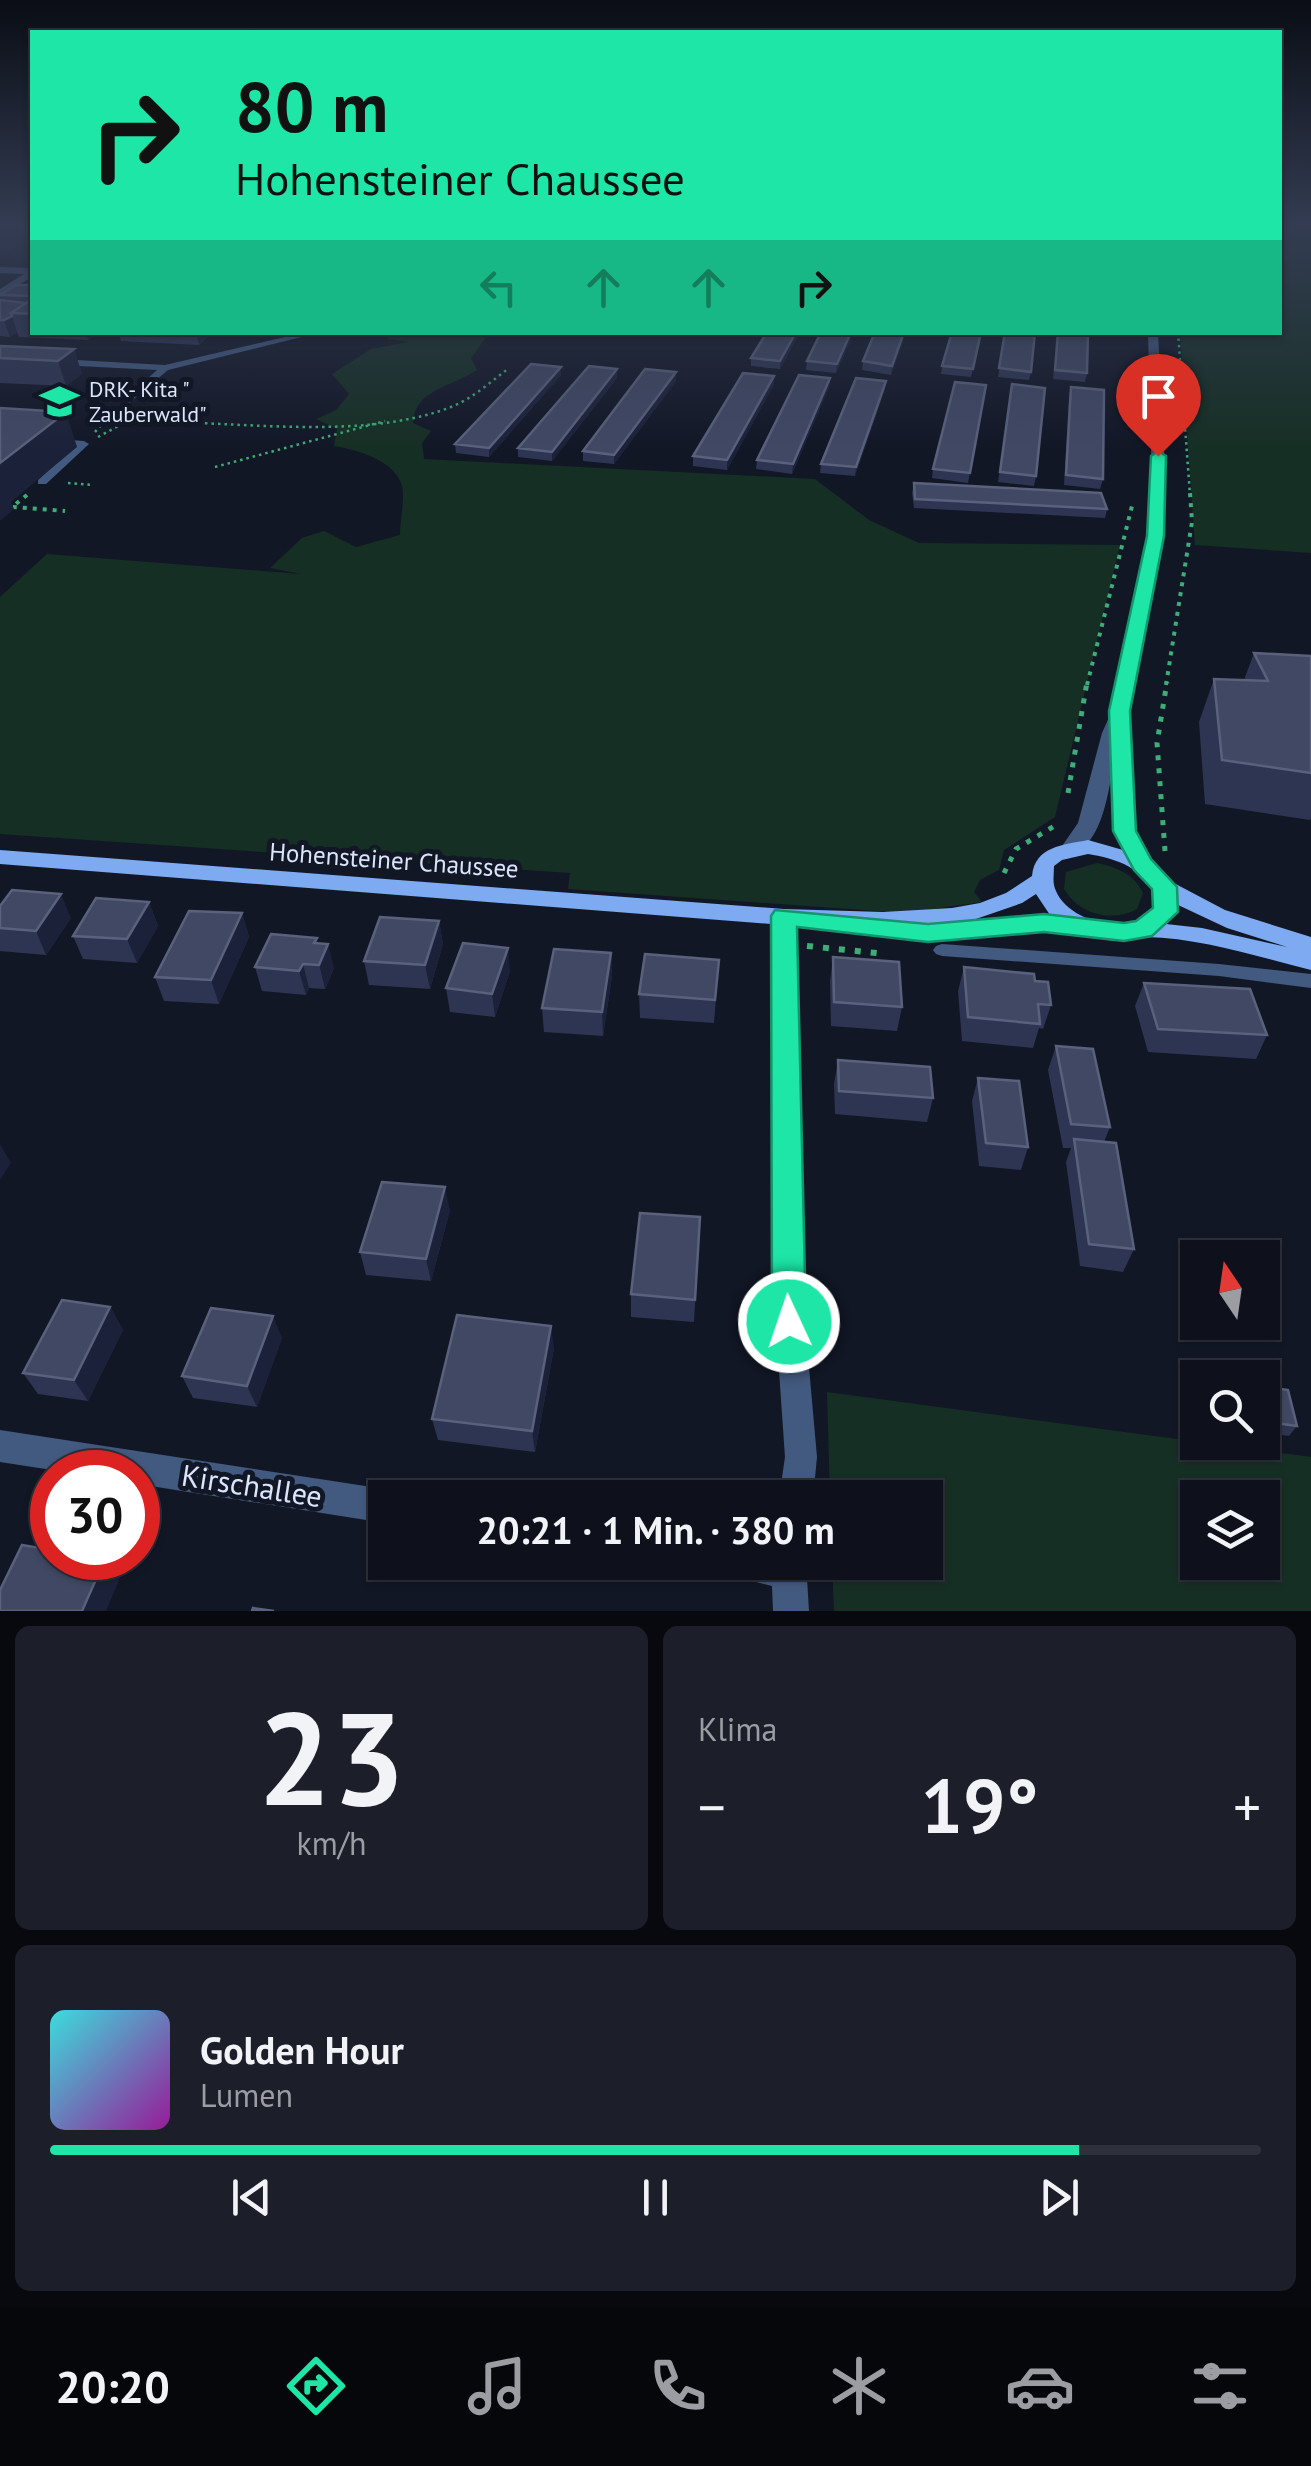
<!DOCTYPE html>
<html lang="de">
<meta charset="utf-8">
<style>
body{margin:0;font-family:"PT Sans",sans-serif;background:#1c1f29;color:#f1f3f6;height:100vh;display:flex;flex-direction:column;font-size:38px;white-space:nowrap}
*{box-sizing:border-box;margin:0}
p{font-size:32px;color:#9b9da3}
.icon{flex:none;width:55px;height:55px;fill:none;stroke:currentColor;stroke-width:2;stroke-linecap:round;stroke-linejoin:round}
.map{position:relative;height:1611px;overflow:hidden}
.side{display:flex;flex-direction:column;gap:15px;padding:15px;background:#08090f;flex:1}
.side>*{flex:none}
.hud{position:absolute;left:30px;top:30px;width:1252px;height:305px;border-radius:0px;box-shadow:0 2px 8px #0004,0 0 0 2px #2e313b;background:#1de6a7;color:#111;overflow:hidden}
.needle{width:65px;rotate:347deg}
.controls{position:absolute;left:1180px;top:1240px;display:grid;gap:20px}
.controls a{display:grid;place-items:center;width:100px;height:100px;border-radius:0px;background:#0e111c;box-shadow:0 2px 8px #0004,0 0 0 2px #2e313b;font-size:50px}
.speed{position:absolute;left:30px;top:1450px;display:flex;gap:20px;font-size:50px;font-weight:700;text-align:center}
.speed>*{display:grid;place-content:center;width:130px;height:130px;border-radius:50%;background:#0e111c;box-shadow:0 2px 8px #0004,0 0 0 2px #2e313b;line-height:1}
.speed .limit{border:15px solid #d22;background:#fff;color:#111}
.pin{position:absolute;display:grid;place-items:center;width:85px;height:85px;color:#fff;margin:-102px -42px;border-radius:50% 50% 50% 0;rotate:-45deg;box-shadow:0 0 10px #0007}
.pin .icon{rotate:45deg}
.me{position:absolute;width:110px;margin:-55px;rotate:357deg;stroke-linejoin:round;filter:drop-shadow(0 0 8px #0008)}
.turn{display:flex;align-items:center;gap:35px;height:210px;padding:0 40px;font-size:45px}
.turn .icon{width:130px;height:130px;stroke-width:2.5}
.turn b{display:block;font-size:70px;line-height:85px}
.lanes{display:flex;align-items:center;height:95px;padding:0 40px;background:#0003;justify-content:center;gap:50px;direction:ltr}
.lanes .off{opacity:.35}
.big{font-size:75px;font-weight:600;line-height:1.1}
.side .card{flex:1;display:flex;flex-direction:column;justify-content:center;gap:15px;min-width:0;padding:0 35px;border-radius:15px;background:#1c1f29}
.side .dial{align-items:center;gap:0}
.dial b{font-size:130px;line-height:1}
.song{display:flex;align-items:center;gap:30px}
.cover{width:120px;height:120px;border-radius:15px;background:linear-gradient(135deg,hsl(180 70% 55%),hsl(300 70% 35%))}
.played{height:10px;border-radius:5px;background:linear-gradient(90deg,#1de6a7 85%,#2e313b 85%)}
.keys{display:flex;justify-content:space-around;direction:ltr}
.heat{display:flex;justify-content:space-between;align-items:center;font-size:55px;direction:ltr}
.side .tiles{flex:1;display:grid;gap:15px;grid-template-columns:1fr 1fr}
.card:last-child{grid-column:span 2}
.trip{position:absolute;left:368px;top:1480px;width:575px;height:100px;border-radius:0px;background:#0e111c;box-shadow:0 2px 8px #0004,0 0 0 2px #2e313b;font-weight:600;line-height:100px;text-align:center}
.dock{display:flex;height:160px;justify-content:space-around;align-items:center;background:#06070b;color:#9b9da3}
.dock .icon{width:70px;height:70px}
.dock .current{color:#1de6a7}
.dock b{font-size:45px;color:#f1f3f6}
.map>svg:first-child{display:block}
.green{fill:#162f24;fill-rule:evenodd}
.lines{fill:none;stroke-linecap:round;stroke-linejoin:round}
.path-far3{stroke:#3ead78;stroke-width:2.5;stroke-dasharray:2.5 4;stroke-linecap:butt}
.path-far2{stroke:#3ead78;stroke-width:4;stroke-dasharray:4 6;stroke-linecap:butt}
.path-far1{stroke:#3ead78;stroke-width:5;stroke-dasharray:5 8;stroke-linecap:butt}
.path{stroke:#3ead78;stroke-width:6;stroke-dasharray:6 10;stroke-linecap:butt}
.service{fill:#435a80;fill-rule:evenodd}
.minor{fill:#435a80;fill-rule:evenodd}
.tertiary{fill:#435a80;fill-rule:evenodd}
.secondary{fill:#7daaf1;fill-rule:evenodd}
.wall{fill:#2e3552}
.shaded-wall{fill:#1b2139}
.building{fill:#414864;stroke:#59617c;stroke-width:2.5}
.route{fill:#1de6a7;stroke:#13966d;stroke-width:2.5}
.labels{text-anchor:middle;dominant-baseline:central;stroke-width:10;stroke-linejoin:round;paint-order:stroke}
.far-poi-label{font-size:22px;fill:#dbe5fb;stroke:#121726;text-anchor:start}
.street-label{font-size:25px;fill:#dbe5fb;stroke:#121726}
.near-street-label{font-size:30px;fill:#dbe5fb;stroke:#121726}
</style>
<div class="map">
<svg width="1311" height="1611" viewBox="0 0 1311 1611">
<rect width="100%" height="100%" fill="#121726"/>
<path class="green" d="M1280 226H1311V553L1195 545 1180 333 1280 332Z
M393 333H489L471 358 477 370C453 386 414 390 413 423L431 431 422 443 424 459 815 479 869 520 919 543 1120 545 1055 817 1004 850 999 870 980 880 974 892 982 902 905 913 568 889 570 873 0 834V597L47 554 301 574 270 568 302 538 324 531 356 547 400 535C400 521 405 499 402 486 395 460 357 450 334 446L337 429 316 419 336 410 349 394 332 374 371 349 409 342 387 339Z
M1097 863C1117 867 1134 874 1143 893L1137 909C1111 923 1079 914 1064 889L1066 872Z
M827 1392 1311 1457V1611H834L832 1563 925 1562V1498L830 1497ZM1198 1498H1262V1562H1198Z"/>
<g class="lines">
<path class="path-far3" d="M1178 332 1190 495
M95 432 114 410
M98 437 122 424 139 422C235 420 361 442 451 407 472 399 490 382 508 369
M215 467 385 421
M68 483 93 485"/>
<path class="path-far2" d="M27 495 12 507 65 511
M1087 685 1133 502
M1166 685 1192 522 1190 493"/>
<path class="path-far1" d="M1068 793 1087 682
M1165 851 1157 743 1167 682
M1004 873 1016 849 1056 825"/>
<path class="path" d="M807 946 886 954"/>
<path class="service" d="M306 332H322L168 370 129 403 126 402V398L157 370 59 365 55 362 59 359 165 365Z
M59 439 84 441 89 444 46 484H38V480L76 446 56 444 54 442Z
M942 944 1219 964 1311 974V988L1219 976 942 956 936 954 933 950 936 946Z"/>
<path class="minor" d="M0 267 32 268V277L0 296V289L24 274 0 273Z
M784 909 792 911 795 917 799 1255 817 1457 813 1498H779L785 1457 771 1255 773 917 776 911Z
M0 1430 385 1489 398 1498H385V1523L138 1484V1472H65L0 1462Z
M719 1562H806L809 1611H773L772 1586 724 1574Z"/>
<path class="tertiary" d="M1148 332H1158L1166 485 1162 536 1129 711 1134 831 1153 864 1142 871 1135 869 1114 831 1112 773C1107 800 1100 845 1070 856L1060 849 1078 823 1102 733 1111 713 1148 536 1152 485Z"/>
<path class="secondary" d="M1088 840 1144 856 1170 881 1225 910 1311 937V970C1258 957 1201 938 1146 937 1136 937 1125 941 1115 941 1095 939 1076 932 1055 931 1005 930 932 949 887 936L885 928 784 925 0 864V850L784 909 883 912 952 908 980 903 1006 893 1032 876C1035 846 1063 845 1088 840ZM1088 854C1118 859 1145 868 1156 899 1156 900 1150 913 1149 914 1126 939 1067 919 1056 891 1052 883 1054 875 1054 866L1062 860ZM1036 894 1050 915 973 920 1022 903ZM1176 904 1227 928 1287 947 1202 928 1166 924Z"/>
</g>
<path class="wall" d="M32 285V332H99L88 340 19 337 17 332 10 337 0 336V294Z
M118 332H213L199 345 121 341Z
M767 332H800L780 369 751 366V358Z
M821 332H854L836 373 806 370 807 361Z
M906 332 891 375 862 370 863 361Z
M982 332 971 377 941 374 942 366Z
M1005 332 1031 372 1029 380 998 377Z
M1058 332H1088L1087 373 1085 382 1053 379Z
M0 346 74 349 82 374 66 386 0 383Z
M561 367V375L489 457 456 453 455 444Z
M774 376V384L727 470 693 466V456Z
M617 378 552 461 518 457V448Z
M830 378 829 387 792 474 756 469 757 460Z
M676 381 614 464 583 461V451Z
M1012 384 1036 476 1034 486 998 482Z
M986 385 968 483 932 478 933 469Z
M1071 387 1103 479 1100 489 1064 485 1069 396Z
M885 389 855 476 820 473 821 464Z
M914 483 1107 509 1105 518 914 508 912 493Z
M1254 653 1311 656V817L1310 820 1205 804 1199 722 1214 679 1244 680Z
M149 902 158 926 137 963 83 959 73 936Z
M0 906 71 918 46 955 0 951Z
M242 913 249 937 219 1004 164 1001 155 977Z
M439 921 443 944 430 989 369 985 364 961Z
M318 944 334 968 325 989 309 988 306 995 262 991 255 967Z
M611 953 612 976 603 1036 544 1032 542 1008Z
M833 957 902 1007 897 1031 831 1026 830 981Z
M719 960 714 1023 640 1018 639 994Z
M964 967 1035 981 1051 1005 1043 1029 1039 1028 1033 1048 962 1041 958 991Z
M510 971 495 1017 450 1012 446 988Z
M1144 983 1267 1035 1256 1059 1148 1052 1135 1006Z
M1056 1046 1110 1127 1104 1142 1134 1249 1123 1272 1080 1266 1066 1162 1071 1148H1063L1048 1070Z
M838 1060 933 1098 927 1122 835 1114 834 1084Z
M978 1078 1028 1147 1021 1170 979 1166 972 1101Z
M450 1210 431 1281 366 1275 360 1252Z
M700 1217 694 1322 631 1317V1294Z
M110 1307 123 1330 88 1401 38 1394 23 1373Z
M282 1338 257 1407 193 1398 182 1376Z
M554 1348 535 1452 438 1440 432 1419Z
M1262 1386 1297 1426 1289 1436 1262 1432Z"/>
<path class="shaded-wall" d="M0 226H11L17 246 0 256Z
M12 316 17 332 10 337 4 320Z
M86 332H99L88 340Z
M196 332H213L199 345Z
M796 332H800L780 369V361Z
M851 332H854L836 373 837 364Z
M904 332H906L891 375 892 366Z
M74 349 82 374 66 386 58 361Z
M561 367V375L489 457V448Z
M617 369V378L552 461V452Z
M676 372V381L614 464V455Z
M774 376V384L727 470V460Z
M830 378 829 387 792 474 793 464Z
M886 381 885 389 855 476 856 467Z
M66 412 77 447 11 502 14 509 0 521V463Z
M61 894 71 918 46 955 36 931Z
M149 902 158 926 137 963 127 939Z
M242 913 249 937 219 1004 211 980Z
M439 921 443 944 430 989 425 965Z
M317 938 322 958 328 944 334 968 325 989 314 943Z
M508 948 510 971 495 1017 492 994Z
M611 953 612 976 603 1036 602 1012Z
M303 964 309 988 306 995 299 971Z
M0 1144 11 1163 0 1180Z
M445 1187 450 1210 431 1281 426 1259Z
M110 1307 123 1330 88 1401 74 1380Z
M273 1316 282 1338 257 1407 247 1386Z
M551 1326 554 1348 535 1452 532 1431Z
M105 1559 120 1578 106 1611H82Z"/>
<path class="building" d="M16 285H32V296L0 295Z
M0 300 26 303 11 313 12 316 4 320H0Z
M31 300H32V314L11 313Z
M767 332H796L780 361 751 358Z
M821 332H851L837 364 807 361Z
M875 332H904L892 366 863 361Z
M952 332H981L973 369 942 366Z
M1005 332H1035L1031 372 999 368Z
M1058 332H1088L1087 373 1055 370Z
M0 346 74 349 58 361 0 358Z
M531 364 561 367 489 448 455 444Z
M589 366 617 369 552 452 518 448Z
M645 369 676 372 614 455 583 451Z
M743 373 774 376 727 460 693 456Z
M799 375 830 378 793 464 757 460Z
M856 378 886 381 856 467 821 464Z
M955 382 986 385 970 473 933 469Z
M1012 384 1045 388 1036 476 1000 472Z
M1071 387 1104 390 1103 479 1066 475Z
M0 408 66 412 0 463Z
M914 483 1101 493 1107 509 915 499Z
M1254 653 1311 656V773L1222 760 1214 679 1268 681Z
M12 890 61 894 36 931 0 928V906Z
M96 898 149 902 127 939 73 936Z
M189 911 242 913 211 980 155 977Z
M380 917 439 921 425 965 364 961Z
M271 934 317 938 314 943 328 944 319 965 303 964 299 971 255 967Z
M463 943 508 948 492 994 446 988Z
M554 949 611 953 602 1012 542 1008Z
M645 954 719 960 715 1000 639 994Z
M833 957 899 962 902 1007 834 1002Z
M964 967 1034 974 1035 981 1048 982 1051 1005 1038 1004 1040 1024 968 1017Z
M1144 983 1250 989 1267 1035 1158 1029Z
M1056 1046 1093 1049 1110 1127 1071 1124Z
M838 1060 930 1067 933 1098 839 1091Z
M978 1078 1019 1081 1028 1147 986 1143Z
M1074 1139 1116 1143 1134 1249 1089 1244Z
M382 1182 445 1187 426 1259 360 1252Z
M640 1213 700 1217 695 1300 631 1294Z
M62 1300 110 1307 74 1380 23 1373Z
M211 1308 273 1316 247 1386 182 1376Z
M457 1315 551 1326 532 1431 432 1419Z
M1262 1386 1288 1390 1297 1426 1262 1421Z
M22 1545 52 1550V1558L105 1559 82 1611H0V1590Z
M253 1608 274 1611H252Z"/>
<linearGradient id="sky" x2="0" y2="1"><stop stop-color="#0a0d15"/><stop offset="0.5" stop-color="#333c52"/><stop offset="1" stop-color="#333c52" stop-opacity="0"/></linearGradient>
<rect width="1311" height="451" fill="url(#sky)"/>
<path class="route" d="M1158 451 1166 456 1164 536 1130 711 1136 831 1151 859 1177 887 1178 912 1152 936 1124 941 1044 932 928 942 797 927 806 1322 801 1333 789 1338 777 1333 772 1322 771 916 775 910 928 924 1044 914 1124 923 1136 921 1153 908 1152 889 1134 870 1113 831 1109 711 1147 536 1151 456Z"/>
<defs>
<symbol id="school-bare" viewBox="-9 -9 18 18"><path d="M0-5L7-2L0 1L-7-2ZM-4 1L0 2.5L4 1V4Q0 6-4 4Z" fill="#1de6a7" stroke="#121726" stroke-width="2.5" paint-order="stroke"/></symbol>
</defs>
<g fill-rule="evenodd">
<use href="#school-bare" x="32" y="374" width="55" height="55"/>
</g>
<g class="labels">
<g class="far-poi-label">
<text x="89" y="389">DRK- Kita "<tspan x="89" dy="25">Zauberwald"</tspan></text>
</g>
<g class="street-label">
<text transform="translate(394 860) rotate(4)">Hohensteiner Chaussee</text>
</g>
<g class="near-street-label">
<text transform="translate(252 1485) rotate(9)">Kirschallee</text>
</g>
</g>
</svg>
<div class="controls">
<a><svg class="needle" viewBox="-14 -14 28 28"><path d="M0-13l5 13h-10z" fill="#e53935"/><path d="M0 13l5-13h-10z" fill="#9b9da3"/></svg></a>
<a><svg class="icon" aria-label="search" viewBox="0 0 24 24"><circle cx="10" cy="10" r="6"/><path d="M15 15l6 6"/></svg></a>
<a><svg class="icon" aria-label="layers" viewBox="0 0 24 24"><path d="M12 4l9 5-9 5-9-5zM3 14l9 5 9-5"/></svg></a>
</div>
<div class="speed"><div class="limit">30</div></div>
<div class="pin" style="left:1158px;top:456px;background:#d93025"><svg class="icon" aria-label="arrive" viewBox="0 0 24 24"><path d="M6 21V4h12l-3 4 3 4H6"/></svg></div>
<svg class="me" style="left:789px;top:1322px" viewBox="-20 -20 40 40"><circle r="17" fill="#1de6a7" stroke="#fff" stroke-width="3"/><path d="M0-11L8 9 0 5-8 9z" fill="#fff"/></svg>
<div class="trip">20:21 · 1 Min. · 380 m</div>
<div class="hud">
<div class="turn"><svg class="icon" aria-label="right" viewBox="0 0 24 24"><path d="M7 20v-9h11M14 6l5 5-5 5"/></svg><div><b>80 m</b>Hohensteiner Chaussee</div></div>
<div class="lanes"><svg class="icon off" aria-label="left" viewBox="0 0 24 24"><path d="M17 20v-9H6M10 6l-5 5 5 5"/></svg><svg class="icon off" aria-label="ahead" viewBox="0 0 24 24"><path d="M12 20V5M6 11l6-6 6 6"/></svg><svg class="icon off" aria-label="ahead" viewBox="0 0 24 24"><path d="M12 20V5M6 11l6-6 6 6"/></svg><svg class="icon" aria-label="right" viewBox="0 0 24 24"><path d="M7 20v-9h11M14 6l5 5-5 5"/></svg></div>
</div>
</div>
<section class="side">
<div class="tiles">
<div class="card dial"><b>23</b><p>km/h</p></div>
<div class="card"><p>Klima</p>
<div class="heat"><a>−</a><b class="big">19°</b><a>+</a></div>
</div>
<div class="card">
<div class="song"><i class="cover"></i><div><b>Golden Hour</b><p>Lumen</p></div></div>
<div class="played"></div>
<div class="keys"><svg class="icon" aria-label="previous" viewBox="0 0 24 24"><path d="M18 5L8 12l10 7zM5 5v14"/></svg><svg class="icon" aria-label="pause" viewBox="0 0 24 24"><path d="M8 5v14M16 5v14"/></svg><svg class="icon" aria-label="next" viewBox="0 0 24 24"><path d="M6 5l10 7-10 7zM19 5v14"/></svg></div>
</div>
</div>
</section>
<nav class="dock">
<b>20:20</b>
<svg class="icon current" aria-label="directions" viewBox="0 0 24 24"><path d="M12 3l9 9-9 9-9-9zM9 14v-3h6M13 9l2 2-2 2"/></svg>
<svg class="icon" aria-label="music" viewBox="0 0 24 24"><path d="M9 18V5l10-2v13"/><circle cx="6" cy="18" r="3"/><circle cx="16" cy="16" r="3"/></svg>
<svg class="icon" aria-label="phone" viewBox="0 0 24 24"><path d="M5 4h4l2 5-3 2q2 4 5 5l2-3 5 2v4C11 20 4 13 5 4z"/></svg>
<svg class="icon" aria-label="climate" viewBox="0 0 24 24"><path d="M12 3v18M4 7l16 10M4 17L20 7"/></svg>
<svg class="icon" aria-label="car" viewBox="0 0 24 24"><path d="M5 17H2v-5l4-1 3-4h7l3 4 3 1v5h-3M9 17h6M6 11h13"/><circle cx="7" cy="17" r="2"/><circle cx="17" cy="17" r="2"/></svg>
<svg class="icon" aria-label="filters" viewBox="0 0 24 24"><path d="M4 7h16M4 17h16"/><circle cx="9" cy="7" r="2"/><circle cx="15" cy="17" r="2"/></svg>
</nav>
